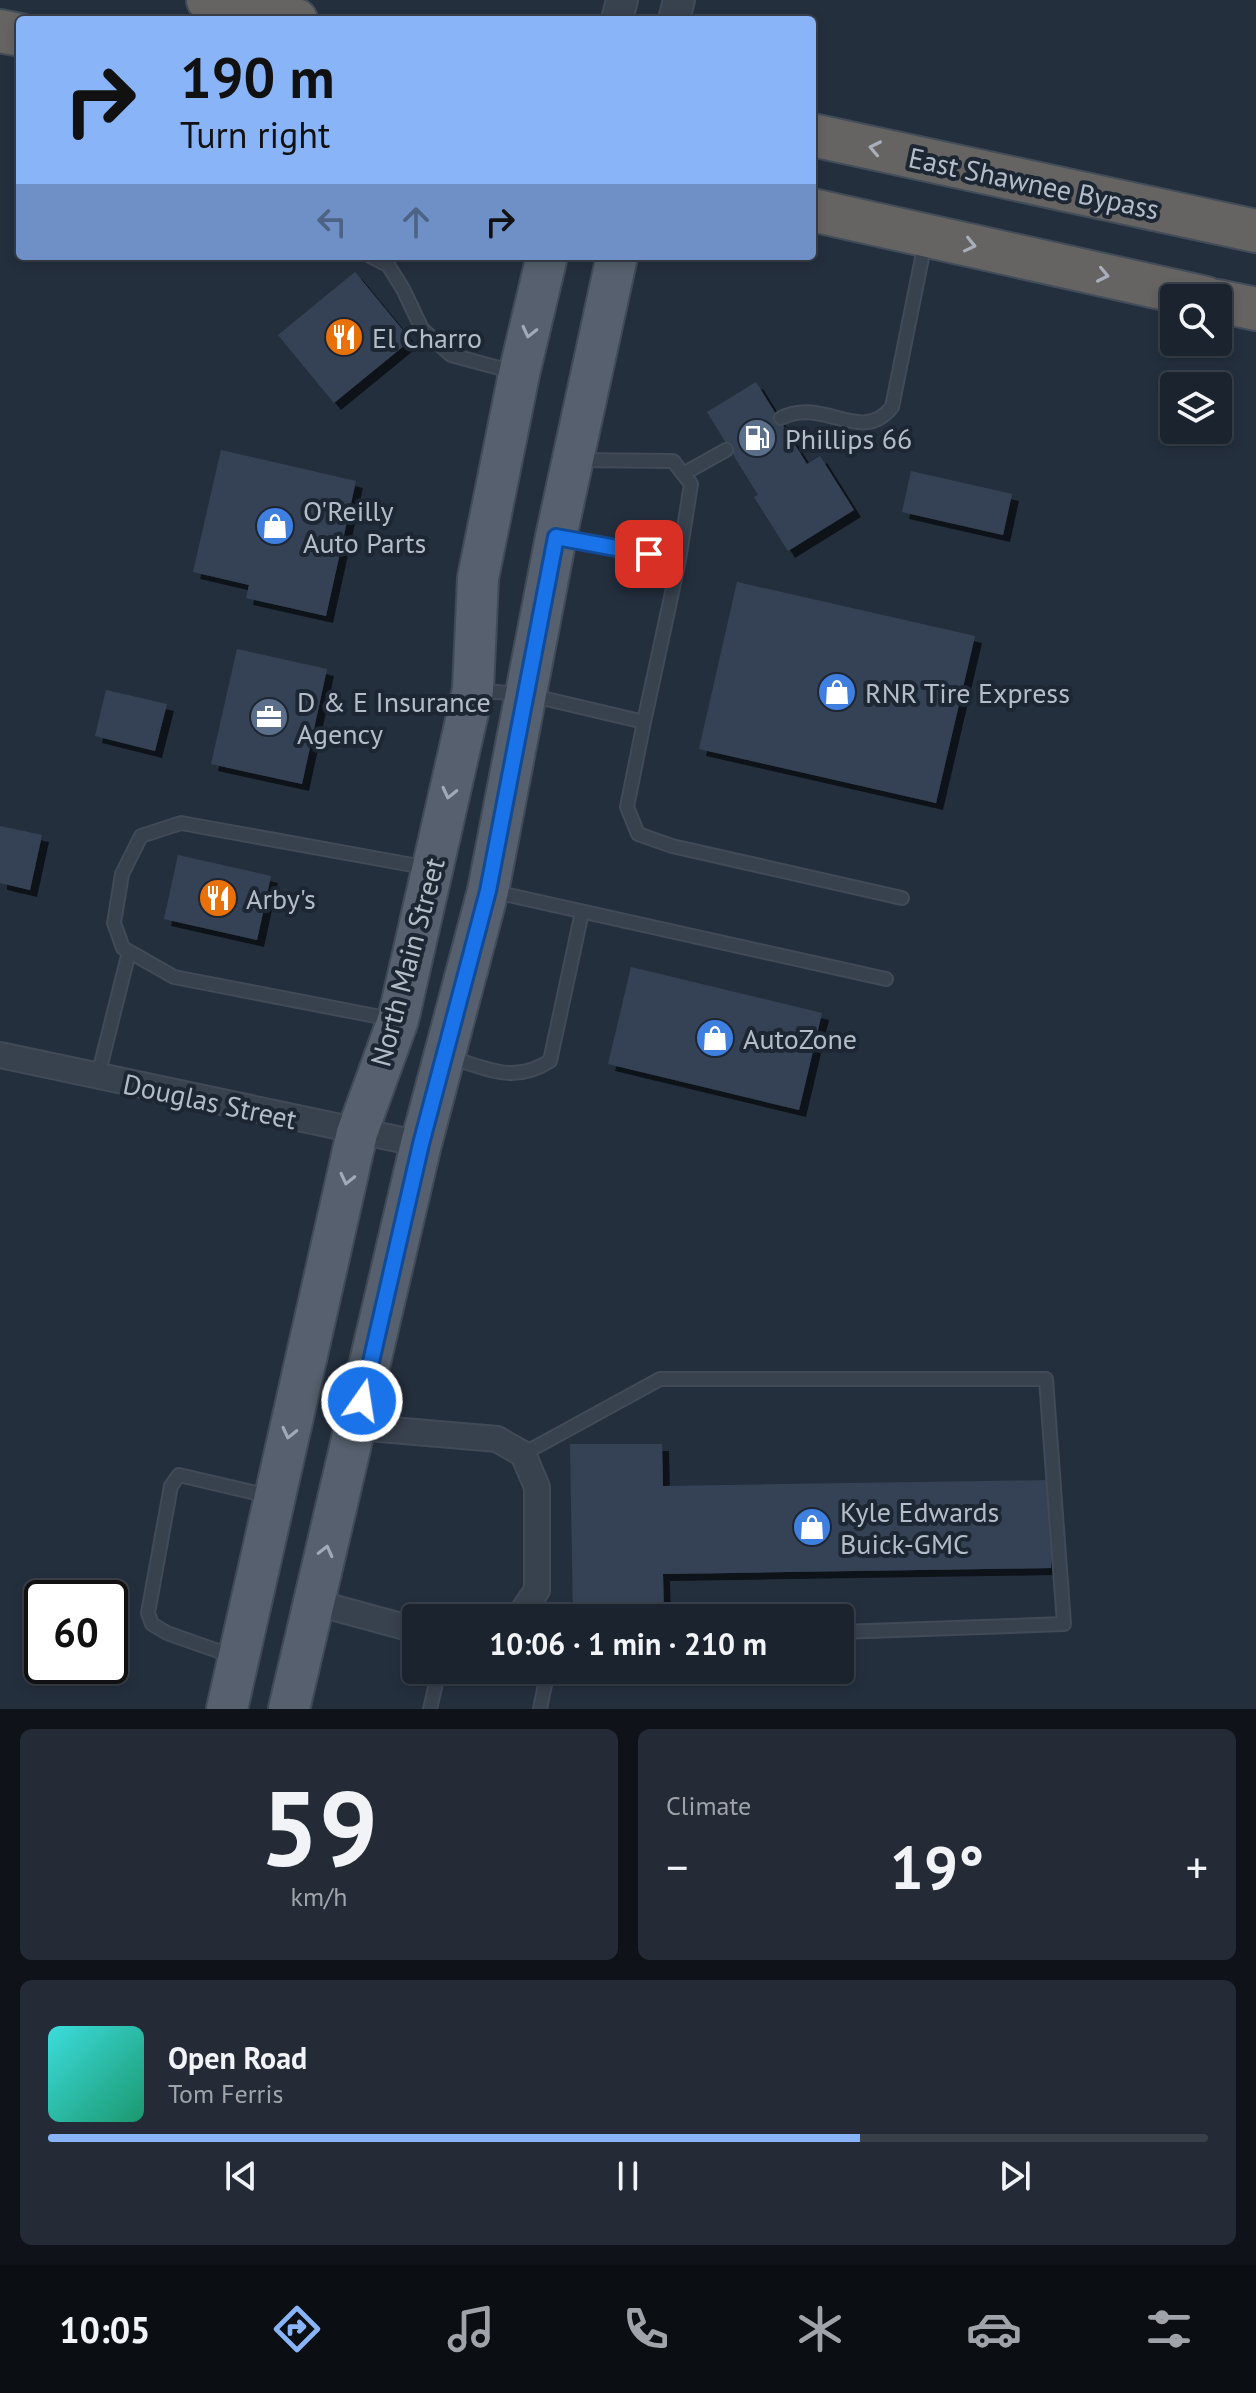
<!DOCTYPE html>
<meta charset="utf-8">
<style>
body{margin:0;font-family:"PT Sans",sans-serif;background:#242b36;color:#f1f3f6;height:100vh;display:flex;flex-direction:column;font-size:30px;white-space:nowrap}
*{box-sizing:border-box;margin:0}
p{font-size:26px;color:#a0a4aa}
.icon{flex:none;width:44px;height:44px;fill:none;stroke:currentColor;stroke-width:2;stroke-linecap:round;stroke-linejoin:round}
.map{position:relative;height:1709px;overflow:hidden}
.panel{display:flex;flex-direction:column;gap:20px;padding:20px;background:#0f1319;flex:1}
.panel>*{flex:none}
.guide{position:absolute;left:16px;top:16px;width:800px;height:244px;border-radius:8px;box-shadow:0 4px 12px #0003,0 0 0 2px #39404a;background:#8ab4f8;color:#111;overflow:hidden}
.fabs{position:absolute;left:1160px;top:284px;display:grid;gap:16px}
.fabs a{display:grid;place-items:center;width:72px;height:72px;border-radius:8px;background:#1b232e;box-shadow:0 4px 12px #0003,0 0 0 2px #39404a;font-size:40px}
.speed{position:absolute;left:24px;top:1580px;display:flex;gap:16px;font-size:40px;font-weight:700;text-align:center}
.speed>*{display:grid;place-content:center;width:104px;height:104px;border-radius:50%;background:#1b232e;box-shadow:0 4px 12px #0003,0 0 0 2px #39404a;line-height:1}
.speed .limit{border:4px solid #111;border-radius:12px;background:#fff;color:#111}
.pin{position:absolute;display:grid;place-items:center;width:68px;height:68px;color:#fff;margin:-34px;border-radius:16px;box-shadow:0 4px 12px #0006}
.me{position:absolute;width:88px;margin:-44px;rotate:13deg;stroke-linejoin:round;filter:drop-shadow(0 0 6px #0008)}
.turn{display:flex;align-items:center;gap:28px;height:168px;padding:0 32px;font-size:36px}
.turn .icon{width:104px;height:104px;stroke-width:2.5}
.turn b{display:block;font-size:56px;line-height:68px}
.lanes{display:flex;align-items:center;height:76px;padding:0 32px;background:#0003;justify-content:center;gap:40px;direction:ltr}
.lanes .off{opacity:.35}
.big{font-size:60px;font-weight:700;line-height:1.1}
.panel .tile{flex:1;display:flex;flex-direction:column;justify-content:center;gap:12px;min-width:0;padding:0 28px;border-radius:12px;background:#242b36}
.panel .dial{align-items:center;gap:0}
.dial b{font-size:104px;line-height:1}
.song{display:flex;align-items:center;gap:24px}
.cover{width:96px;height:96px;border-radius:12px;background:linear-gradient(135deg,hsl(180 70% 55%),hsl(160 70% 35%))}
.played{height:8px;border-radius:4px;background:linear-gradient(90deg,#8ab4f8 70%,#39404a 70%)}
.keys{display:flex;justify-content:space-around;direction:ltr}
.heat{display:flex;justify-content:space-between;align-items:center;font-size:44px;direction:ltr}
.panel .tiles{flex:1;display:grid;gap:20px;grid-template-columns:1fr 1fr}
.tile:last-child{grid-column:span 2}
.trip{position:absolute;left:402px;top:1604px;width:452px;height:80px;border-radius:8px;background:#1b232e;box-shadow:0 4px 12px #0003,0 0 0 2px #39404a;font-weight:700;line-height:80px;text-align:center}
.menu{display:flex;height:128px;justify-content:space-around;align-items:center;background:#0b0e12;color:#a0a4aa}
.menu .icon{width:56px;height:56px}
.menu .current{color:#8ab4f8}
.menu b{font-size:36px;color:#f1f3f6}
.map>svg:first-child{display:block}
.building{fill:#364354;filter:url(#shadow)}
.lines{fill:none;stroke-linecap:round;stroke-linejoin:round}
.service-casing{stroke:#414a57;stroke-width:16}
.minor-casing{stroke:#414a57;stroke-width:28}
.tertiary-casing{stroke:#414a57;stroke-width:34}
.primary-casing{stroke:#414a57;stroke-width:44}
.trunk-casing{stroke:#434c59;stroke-width:46}
.service{stroke:#38414e;stroke-width:12}
.minor{stroke:#38414e;stroke-width:24}
.tertiary{stroke:#38414e;stroke-width:30}
.primary{stroke:#56606e;stroke-width:40}
.trunk{stroke:#656462;stroke-width:42}
.oneway{stroke:#a8afba}
.oneway2{stroke:#a1aab7}
.route-casing{stroke:#114b97;stroke-width:20}
.route{stroke:#1a73e8;stroke-width:14}
.labels{text-anchor:middle;dominant-baseline:central;stroke-width:8;stroke-linejoin:round;paint-order:stroke}
.street-label{font-size:28px;fill:#b4bcc9;stroke:#1d2633}
.poi-label{font-size:28px;fill:#b4bcc9;stroke:#1d2633;text-anchor:start}
</style>
<div class="map">
<svg width="1256" height="1709" viewBox="0 0 1256 1709">
<defs>
<filter id="shadow"><feDropShadow dx="7" dy="7" stdDeviation="0" flood-color="#0009"/></filter>
</defs>
<rect width="100%" height="100%" fill="#242f3e"/>
<path class="building" d="M355 272 411 340 334 403 278 335Z
M756 382 807 464 820 456 854 510 788 551 754 497 758 495 707 412Z
M221 450 356 481 326 616 246 598 249 585 193 572Z
M911 471 1012 494 1003 535 902 512Z
M737 582 975 636 936 803 699 749Z
M237 649 327 669 302 784 211 764Z
M106 690 167 704 155 751 95 736Z
M0 826 42 835 30 890 0 883Z
M178 855 271 876 257 940 164 919Z
M631 967 822 1013 799 1110 608 1064Z
M570 1444H662L663 1486 1054 1480 1051 1568 663 1574 664 1614 573 1612Z"/>
<g class="lines">
<defs>
<path id="service" d="M370 256 388 265 403 289 422 329 451 355 514 372
M781 418C823 396 861 446 892 407L925 243
M577 460 673 461 691 484 679 560 644 722
M683 474 726 450
M560 538 679 560
M480 691 525 694 644 722 627 807 638 834 672 846 902 898
M495 892 886 979
M391 1019 174 977 123 948 114 923 122 874 141 836 181 823 429 868
M451 1058C490 1069 513 1084 550 1061L582 912
M98 1076 129 952
M523 1454 660 1379H1046L1064 1624 840 1632
M537 1594 541 1618
M232 1656 167 1633 152 1624 148 1613 171 1486 179 1475 269 1496
M430 1709 439 1670
M540 1709 548 1670"/>
<path id="minor" d="M0 1055 421 1144
M357 1427 497 1439 523 1454 537 1487V1590L518 1618
M313 1602 416 1630"/>
<path id="tertiary" d="M617 20 622 0
M674 20 679 0"/>
<path id="primary" d="M227 1709 357 1133 398 1020 473 690 478 578 519 374 547 256
M289 1709 421 1144 488 891 556 537 617 256"/>
<path id="trunk" d="M208 0 296 20
M0 31 20 35
M812 135 1256 231
M812 210 1206 298
M1218 301 1256 309"/>
</defs>
<use href="#service" class="service-casing"/>
<use href="#minor" class="minor-casing"/>
<use href="#tertiary" class="tertiary-casing"/>
<use href="#primary" class="primary-casing"/>
<use href="#trunk" class="trunk-casing"/>
<use href="#service" class="service"/>
<use href="#minor" class="minor"/>
<use href="#tertiary" class="tertiary"/>
<use href="#primary" class="primary"/>
<use href="#trunk" class="trunk"/>
</g>
<defs><path id="oneway-chevron" d="M-2-3.5L2.5 0L-2 3.5" fill="none" stroke-width="1.6" stroke-linecap="round" stroke-linejoin="round" transform="scale(2)"/></defs>
<g class="oneway">
<use href="#oneway-chevron" transform="translate(875 148) rotate(-168)"/>
<use href="#oneway-chevron" transform="translate(970 245) rotate(13)"/>
<use href="#oneway-chevron" transform="translate(1103 275) rotate(12)"/>
</g>
<g class="oneway2">
<use href="#oneway-chevron" transform="translate(529 332) rotate(103)"/>
<use href="#oneway-chevron" transform="translate(449 793) rotate(103)"/>
<use href="#oneway-chevron" transform="translate(347 1179) rotate(103)"/>
<use href="#oneway-chevron" transform="translate(289 1433) rotate(103)"/>
<use href="#oneway-chevron" transform="translate(326 1551) rotate(-76)"/>
</g>
<g class="lines">
<defs>
<path id="route" d="M362 1401 421 1144 488 891 556 537 649 554"/>
</defs>
<use href="#route" class="route-casing"/>
<use href="#route" class="route"/>
</g>
<defs>
<symbol id="restaurant-disc" viewBox="-11 -11 22 22"><circle r="9.5" fill="#e8710a" stroke="#1d2633"/><path d="M-5-6h1v4h1v-4h1v4h1v-4h1v5L-1.5 .5V6h-2V.5L-5-1ZM5-6V6H3V1.5H1.5Q1.5-4 5-6Z" fill="#fff"/></symbol>
<symbol id="fuel-disc" viewBox="-11 -11 22 22"><circle r="9.5" fill="#5c6f8a" stroke="#1d2633"/><path d="M-5.5-6h7V0h2V4h1.3V-2.5L3-4.5l.8-.8L6-3V5H2.5V1h-1V6h-7ZM-4.2-4.7v3.2H.2V-4.7Z" fill="#fff"/></symbol>
<symbol id="shop-disc" viewBox="-11 -11 22 22"><circle r="9.5" fill="#3f7fe0" stroke="#1d2633"/><path d="M-5-2.5h2.3a2.7 3.5 0 0 1 5.4 0H5L5.5 6h-11ZM-1.5-2.5h3a1.5 2.3 0 0 0-3 0Z" fill="#fff"/></symbol>
<symbol id="office-disc" viewBox="-11 -11 22 22"><circle r="9.5" fill="#5c6f8a" stroke="#1d2633"/><path d="M-6-3h4V-5.5h4V-3h4V5H-6ZM-1-4.5V-3h2v-1.5ZM-6 0V1H6V0Z" fill="#fff"/></symbol>
</defs>
<g fill-rule="evenodd">
<use href="#restaurant-disc" x="322" y="315" width="44" height="44"/>
<use href="#fuel-disc" x="735" y="416" width="44" height="44"/>
<use href="#shop-disc" x="253" y="504" width="44" height="44"/>
<use href="#shop-disc" x="815" y="670" width="44" height="44"/>
<use href="#office-disc" x="247" y="695" width="44" height="44"/>
<use href="#restaurant-disc" x="196" y="876" width="44" height="44"/>
<use href="#shop-disc" x="693" y="1016" width="44" height="44"/>
<use href="#shop-disc" x="790" y="1505" width="44" height="44"/>
</g>
<g class="labels">
<g class="street-label">
<text transform="translate(1034 183) rotate(12)">East Shawnee Bypass</text>
<text transform="translate(407 962) rotate(-75)">North Main Street</text>
<text transform="translate(210 1101) rotate(12)">Douglas Street</text>
</g>
<g class="poi-label">
<text x="372" y="337">El Charro</text>
<text x="785" y="438">Phillips 66</text>
<text x="303" y="510">O'Reilly<tspan x="303" dy="32">Auto Parts</tspan></text>
<text x="865" y="692">RNR Tire Express</text>
<text x="297" y="701">D &amp; E Insurance<tspan x="297" dy="32">Agency</tspan></text>
<text x="246" y="898">Arby's</text>
<text x="743" y="1038">AutoZone</text>
<text x="840" y="1511">Kyle Edwards<tspan x="840" dy="32">Buick-GMC</tspan></text>
</g>
</g>
</svg>
<div class="fabs">
<a><svg class="icon" aria-label="search" viewBox="0 0 24 24"><circle cx="10" cy="10" r="6"/><path d="M15 15l6 6"/></svg></a>
<a><svg class="icon" aria-label="layers" viewBox="0 0 24 24"><path d="M12 4l9 5-9 5-9-5zM3 14l9 5 9-5"/></svg></a>
</div>
<div class="speed"><div class="limit">60</div></div>
<div class="pin" style="left:649px;top:554px;background:#d93025"><svg class="icon" aria-label="arrive" viewBox="0 0 24 24"><path d="M6 21V4h12l-3 4 3 4H6"/></svg></div>
<svg class="me" style="left:362px;top:1401px" viewBox="-20 -20 40 40"><circle r="17" fill="#1a73e8" stroke="#fff" stroke-width="3"/><path d="M0-11L8 9 0 5-8 9z" fill="#fff"/></svg>
<div class="trip">10:06 · 1 min · 210 m</div>
<div class="guide">
<div class="turn"><svg class="icon" aria-label="right" viewBox="0 0 24 24"><path d="M7 20v-9h11M14 6l5 5-5 5"/></svg><div><b>190 m</b>Turn right</div></div>
<div class="lanes"><svg class="icon off" aria-label="left" viewBox="0 0 24 24"><path d="M17 20v-9H6M10 6l-5 5 5 5"/></svg><svg class="icon off" aria-label="ahead" viewBox="0 0 24 24"><path d="M12 20V5M6 11l6-6 6 6"/></svg><svg class="icon" aria-label="right" viewBox="0 0 24 24"><path d="M7 20v-9h11M14 6l5 5-5 5"/></svg></div>
</div>
</div>
<section class="panel">
<div class="tiles">
<div class="tile dial"><b>59</b><p>km/h</p></div>
<div class="tile"><p>Climate</p>
<div class="heat"><a>−</a><b class="big">19°</b><a>+</a></div>
</div>
<div class="tile">
<div class="song"><i class="cover"></i><div><b>Open Road</b><p>Tom Ferris</p></div></div>
<div class="played"></div>
<div class="keys"><svg class="icon" aria-label="previous" viewBox="0 0 24 24"><path d="M18 5L8 12l10 7zM5 5v14"/></svg><svg class="icon" aria-label="pause" viewBox="0 0 24 24"><path d="M8 5v14M16 5v14"/></svg><svg class="icon" aria-label="next" viewBox="0 0 24 24"><path d="M6 5l10 7-10 7zM19 5v14"/></svg></div>
</div>
</div>
</section>
<nav class="menu">
<b>10:05</b>
<svg class="icon current" aria-label="directions" viewBox="0 0 24 24"><path d="M12 3l9 9-9 9-9-9zM9 14v-3h6M13 9l2 2-2 2"/></svg>
<svg class="icon" aria-label="music" viewBox="0 0 24 24"><path d="M9 18V5l10-2v13"/><circle cx="6" cy="18" r="3"/><circle cx="16" cy="16" r="3"/></svg>
<svg class="icon" aria-label="phone" viewBox="0 0 24 24"><path d="M5 4h4l2 5-3 2q2 4 5 5l2-3 5 2v4C11 20 4 13 5 4z"/></svg>
<svg class="icon" aria-label="climate" viewBox="0 0 24 24"><path d="M12 3v18M4 7l16 10M4 17L20 7"/></svg>
<svg class="icon" aria-label="car" viewBox="0 0 24 24"><path d="M5 17H2v-5l4-1 3-4h7l3 4 3 1v5h-3M9 17h6M6 11h13"/><circle cx="7" cy="17" r="2"/><circle cx="17" cy="17" r="2"/></svg>
<svg class="icon" aria-label="filters" viewBox="0 0 24 24"><path d="M4 7h16M4 17h16"/><circle cx="9" cy="7" r="2"/><circle cx="15" cy="17" r="2"/></svg>
</nav>
